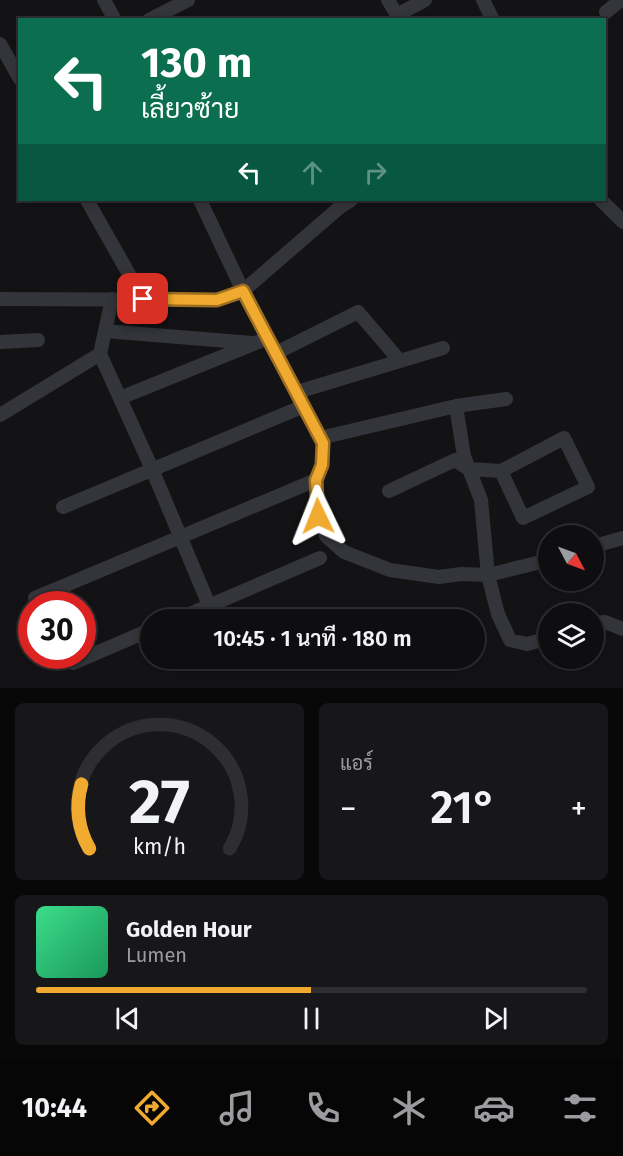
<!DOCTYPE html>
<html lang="th">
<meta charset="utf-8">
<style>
body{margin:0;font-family:"Fira Sans",Sarabun,sans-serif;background:#171719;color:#f1f3f6;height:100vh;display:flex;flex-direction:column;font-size:22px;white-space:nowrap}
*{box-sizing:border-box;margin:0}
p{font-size:20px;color:#9b9c9f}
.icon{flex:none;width:33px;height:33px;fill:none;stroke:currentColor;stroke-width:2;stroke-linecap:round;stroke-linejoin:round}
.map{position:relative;height:688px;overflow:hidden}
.sheet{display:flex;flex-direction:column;gap:15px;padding:15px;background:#080809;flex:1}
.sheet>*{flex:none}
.banner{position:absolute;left:18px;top:18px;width:588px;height:183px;border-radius:0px;box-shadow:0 3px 9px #0003,0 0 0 2px #2e2e30;background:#0b6e4f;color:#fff;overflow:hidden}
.needle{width:39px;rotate:131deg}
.controls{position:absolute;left:538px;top:525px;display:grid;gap:12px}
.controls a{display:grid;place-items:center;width:66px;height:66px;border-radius:50%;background:#0e0e10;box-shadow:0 3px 9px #0003,0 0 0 2px #2e2e30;font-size:30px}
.speed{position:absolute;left:18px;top:591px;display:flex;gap:12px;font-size:30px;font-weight:700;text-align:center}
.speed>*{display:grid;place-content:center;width:78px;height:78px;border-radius:50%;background:#0e0e10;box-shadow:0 3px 9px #0003,0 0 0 2px #2e2e30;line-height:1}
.speed .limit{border:9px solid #d22;background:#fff;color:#111}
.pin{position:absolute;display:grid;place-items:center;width:51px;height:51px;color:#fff;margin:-26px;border-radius:12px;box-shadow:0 3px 9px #0006}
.me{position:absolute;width:66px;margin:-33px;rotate:358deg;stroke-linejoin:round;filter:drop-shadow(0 0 4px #0008)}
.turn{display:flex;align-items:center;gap:21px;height:126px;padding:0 24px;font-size:27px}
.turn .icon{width:78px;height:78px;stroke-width:2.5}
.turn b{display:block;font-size:42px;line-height:51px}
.lanes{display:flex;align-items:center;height:57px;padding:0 24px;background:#0003;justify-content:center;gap:30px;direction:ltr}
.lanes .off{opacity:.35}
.big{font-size:45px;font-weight:600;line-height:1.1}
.sheet .widget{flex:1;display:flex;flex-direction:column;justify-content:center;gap:9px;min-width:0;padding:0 21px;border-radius:9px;background:#171719}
.sheet .dial{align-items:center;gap:0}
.dial svg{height:156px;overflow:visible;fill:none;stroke:#2e2e30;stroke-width:7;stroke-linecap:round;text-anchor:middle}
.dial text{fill:#f1f3f6;stroke:none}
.song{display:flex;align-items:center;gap:18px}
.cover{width:72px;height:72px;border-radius:9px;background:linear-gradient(135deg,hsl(150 70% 55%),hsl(150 70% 35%))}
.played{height:6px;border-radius:3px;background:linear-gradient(90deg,#f1aa30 50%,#2e2e30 50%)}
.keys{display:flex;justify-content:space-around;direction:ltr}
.heat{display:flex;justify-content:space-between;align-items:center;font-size:33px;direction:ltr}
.sheet .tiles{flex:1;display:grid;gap:15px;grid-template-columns:1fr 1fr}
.widget:last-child{grid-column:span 2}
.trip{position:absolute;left:140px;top:609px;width:345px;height:60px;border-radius:30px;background:#0e0e10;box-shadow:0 3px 9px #0003,0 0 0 2px #2e2e30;font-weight:600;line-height:60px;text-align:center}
.dock{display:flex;height:96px;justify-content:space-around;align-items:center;background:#060606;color:#9b9c9f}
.dock .icon{width:42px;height:42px}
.dock .active{color:#f1aa30}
.dock b{font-size:27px;color:#f1f3f6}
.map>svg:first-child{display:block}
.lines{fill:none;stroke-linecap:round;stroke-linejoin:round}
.minor{stroke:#34353a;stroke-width:14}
.route-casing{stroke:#9d6e1f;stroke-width:15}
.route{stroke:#f1aa30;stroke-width:10}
</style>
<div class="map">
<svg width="623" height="688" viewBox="0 0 623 688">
<rect width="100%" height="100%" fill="#131315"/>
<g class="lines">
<path class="minor" d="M104 0 115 20
M388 0 397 15 425 0
M483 0 493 20
M606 12 621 0
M149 20 188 0
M0 44 20 79
M87 200 143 299
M200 200 243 291 304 406 323 443 322 465 316 480 318 516 326 536 344 552 390 570 439 577 461 574 488 575 498 614 510 640 527 644 549 638
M601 200 623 222
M0 299 217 300 243 291 340 207 351 200
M112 299 100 354 152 469 209 605
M105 331 252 343
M0 342 38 340
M276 353 358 312 400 361
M297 392 443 348
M120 398 268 338
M456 406 464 456 481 500 488 575 549 560
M0 415 100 354
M320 438 456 406 506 399
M389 491 455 460 469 469 501 471 564 438 588 487 523 518 501 471
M63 507 304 406
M594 546 623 538
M35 598 316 480
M176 620 320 558
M594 623 605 622 623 629
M73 663 150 630"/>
</g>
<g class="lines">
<defs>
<path id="route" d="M143 299 217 300 243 291 323 443 322 465 316 480 318 516"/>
</defs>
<use href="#route" class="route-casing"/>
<use href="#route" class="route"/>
</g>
</svg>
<div class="controls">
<a><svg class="needle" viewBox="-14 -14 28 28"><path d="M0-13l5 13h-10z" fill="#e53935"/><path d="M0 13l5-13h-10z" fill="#9b9c9f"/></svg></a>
<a><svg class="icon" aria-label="layers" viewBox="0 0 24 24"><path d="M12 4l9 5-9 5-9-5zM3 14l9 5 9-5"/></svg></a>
</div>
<div class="speed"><div class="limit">30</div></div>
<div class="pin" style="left:143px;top:299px;background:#d93025"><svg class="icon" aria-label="arrive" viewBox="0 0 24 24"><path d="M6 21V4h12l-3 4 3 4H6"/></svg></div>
<svg class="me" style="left:318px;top:516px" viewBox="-20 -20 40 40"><path d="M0-17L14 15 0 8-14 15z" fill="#f1aa30" stroke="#fff" stroke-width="4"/></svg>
<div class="trip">10:45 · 1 นาที · 180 m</div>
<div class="banner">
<div class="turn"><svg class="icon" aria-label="left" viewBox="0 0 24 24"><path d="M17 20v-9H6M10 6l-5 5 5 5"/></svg><div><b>130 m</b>เลี้ยวซ้าย</div></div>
<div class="lanes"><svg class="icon" aria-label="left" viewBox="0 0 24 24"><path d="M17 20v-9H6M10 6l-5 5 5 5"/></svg><svg class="icon off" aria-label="ahead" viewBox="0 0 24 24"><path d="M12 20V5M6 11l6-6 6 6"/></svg><svg class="icon off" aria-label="right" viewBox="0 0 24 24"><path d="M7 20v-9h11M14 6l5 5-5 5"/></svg></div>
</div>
</div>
<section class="sheet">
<div class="tiles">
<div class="widget dial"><svg viewBox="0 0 100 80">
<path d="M14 69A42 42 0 1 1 86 69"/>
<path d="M14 69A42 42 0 0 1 10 36" stroke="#f1aa30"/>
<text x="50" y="56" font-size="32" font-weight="700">27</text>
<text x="50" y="72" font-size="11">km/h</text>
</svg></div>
<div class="widget"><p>แอร์</p>
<div class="heat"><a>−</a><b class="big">21°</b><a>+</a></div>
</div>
<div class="widget">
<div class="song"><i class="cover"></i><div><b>Golden Hour</b><p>Lumen</p></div></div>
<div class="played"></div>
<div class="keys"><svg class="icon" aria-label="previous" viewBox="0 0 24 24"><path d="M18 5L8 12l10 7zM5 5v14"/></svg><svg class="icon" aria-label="pause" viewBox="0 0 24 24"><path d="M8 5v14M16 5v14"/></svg><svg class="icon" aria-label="next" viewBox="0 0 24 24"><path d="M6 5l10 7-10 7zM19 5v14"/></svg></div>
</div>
</div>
</section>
<nav class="dock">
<b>10:44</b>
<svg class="icon active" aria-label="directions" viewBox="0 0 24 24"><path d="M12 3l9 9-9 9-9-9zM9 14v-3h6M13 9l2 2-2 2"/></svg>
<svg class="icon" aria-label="music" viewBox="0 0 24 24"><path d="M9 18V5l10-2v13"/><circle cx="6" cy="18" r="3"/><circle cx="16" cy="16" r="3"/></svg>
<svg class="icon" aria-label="phone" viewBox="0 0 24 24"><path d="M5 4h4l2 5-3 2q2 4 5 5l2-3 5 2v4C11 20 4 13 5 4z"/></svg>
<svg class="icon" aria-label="climate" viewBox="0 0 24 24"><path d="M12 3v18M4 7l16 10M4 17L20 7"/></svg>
<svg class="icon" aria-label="car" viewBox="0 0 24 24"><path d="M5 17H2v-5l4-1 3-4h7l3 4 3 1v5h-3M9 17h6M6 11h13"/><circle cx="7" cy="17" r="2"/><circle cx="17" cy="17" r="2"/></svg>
<svg class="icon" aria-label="filters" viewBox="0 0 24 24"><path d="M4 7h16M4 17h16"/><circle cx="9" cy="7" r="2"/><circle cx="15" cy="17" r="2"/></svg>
</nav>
